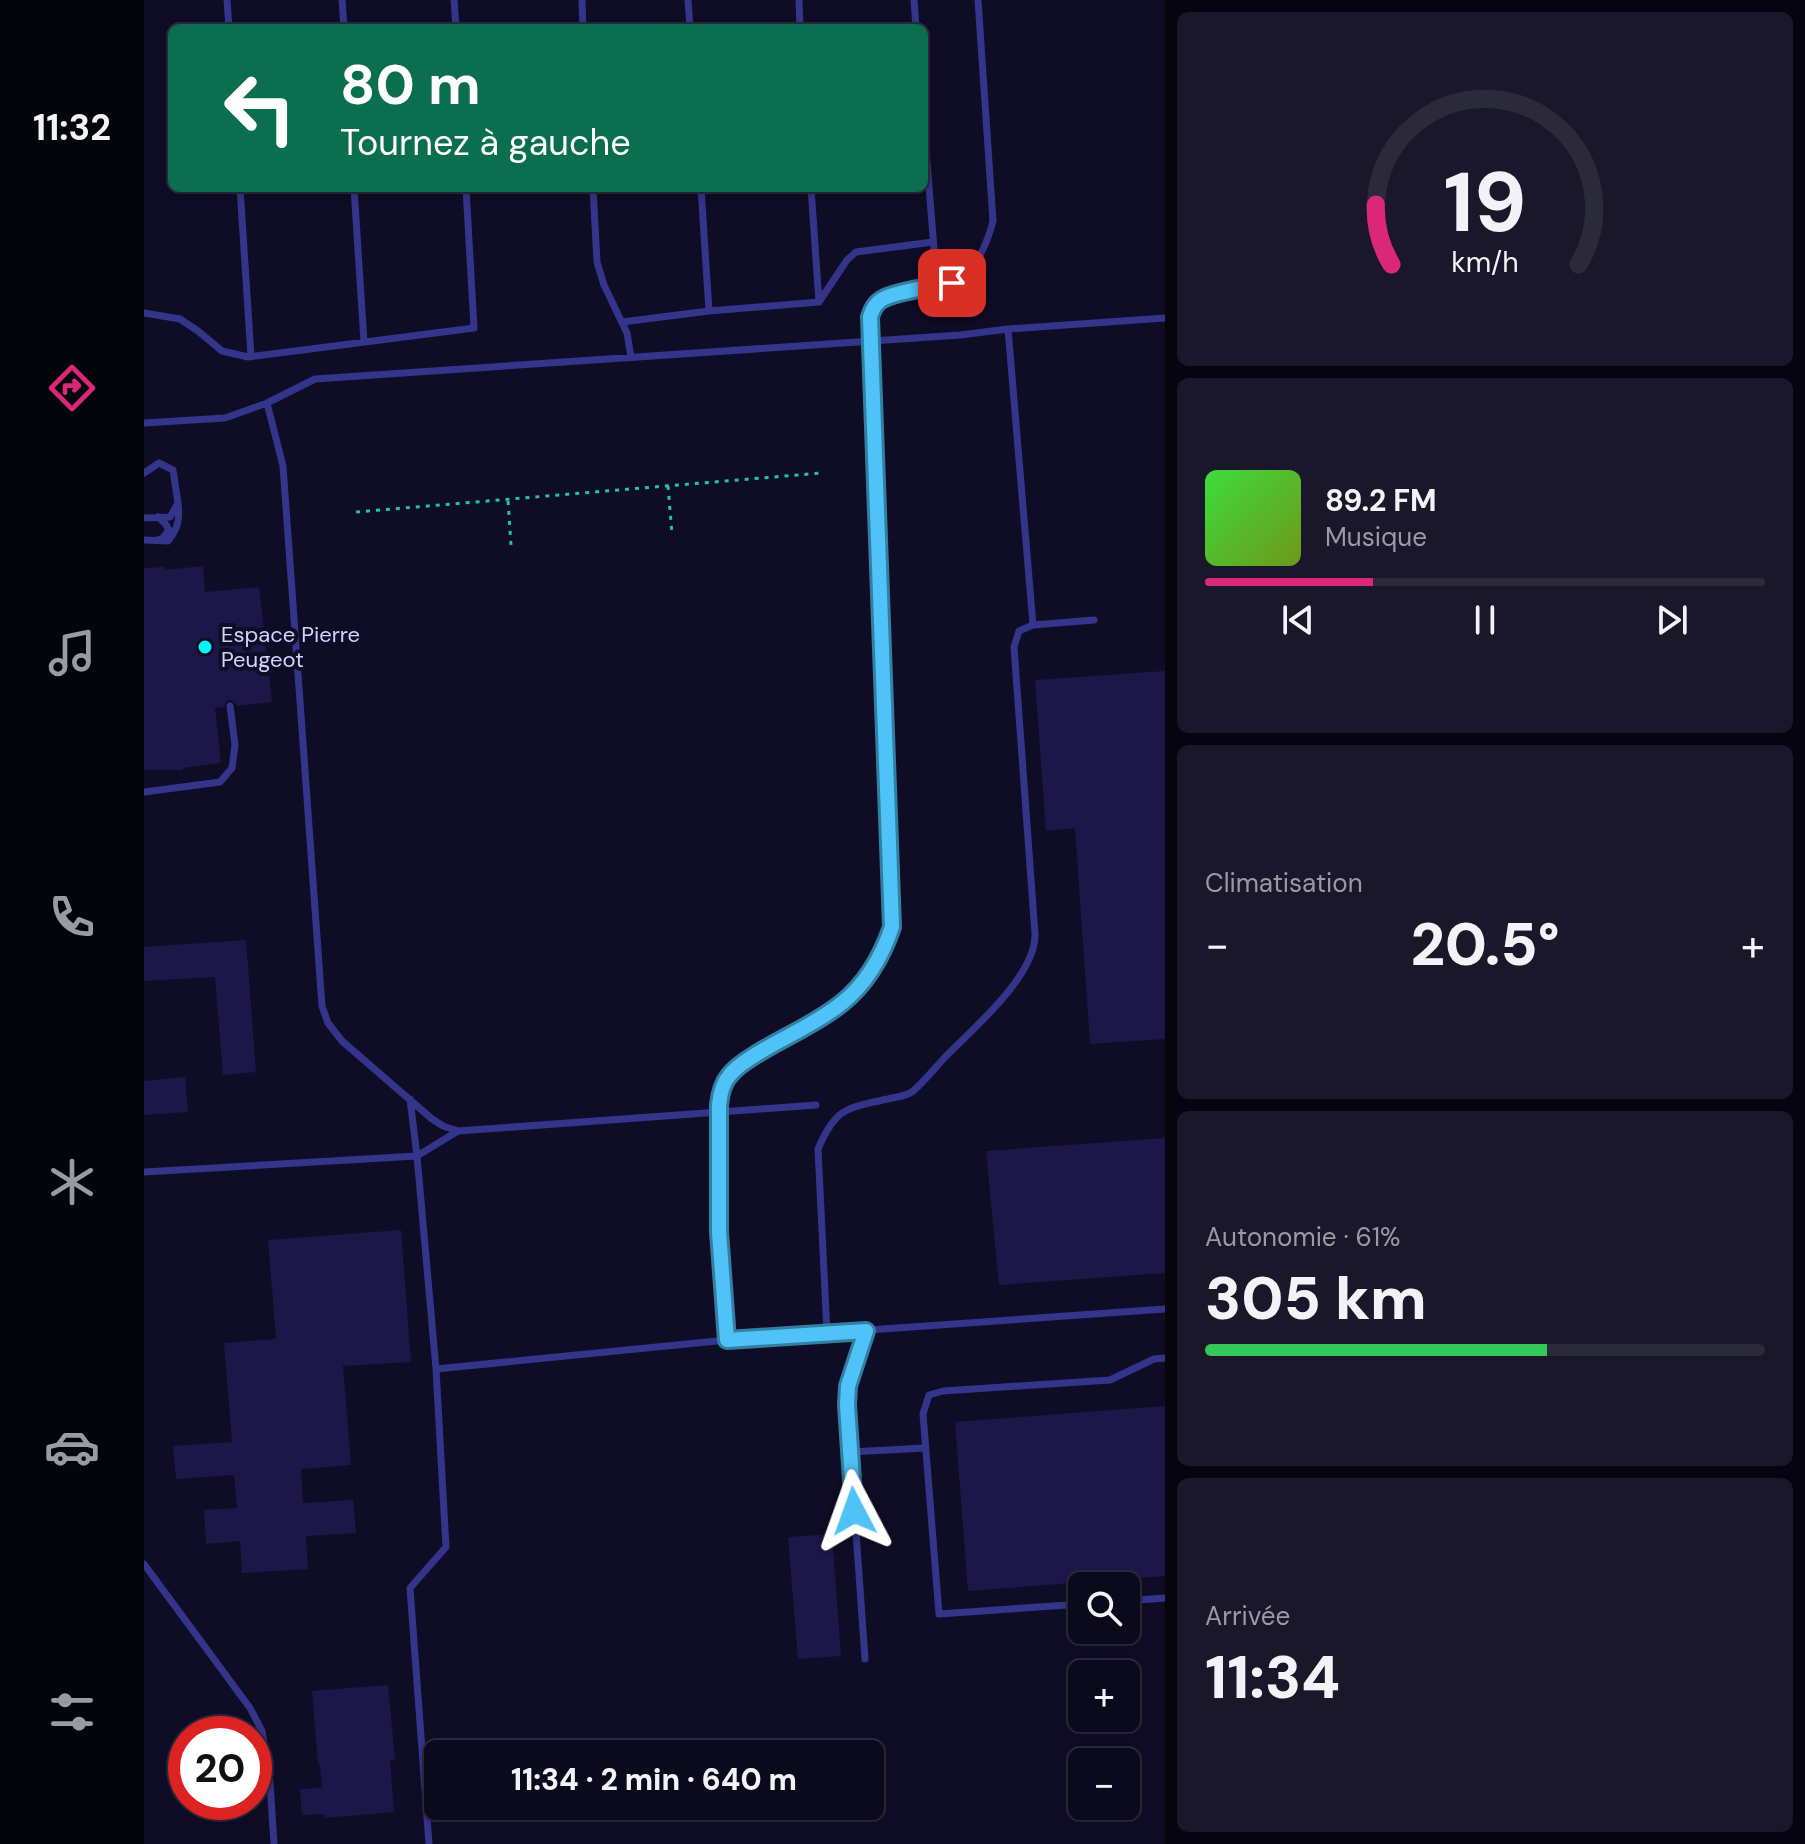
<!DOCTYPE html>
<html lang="fr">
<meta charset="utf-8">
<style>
body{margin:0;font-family:"DM Sans",sans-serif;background:#191729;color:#f1f3f6;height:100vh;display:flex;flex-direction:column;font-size:30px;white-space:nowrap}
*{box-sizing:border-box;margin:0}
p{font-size:26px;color:#9a9aa3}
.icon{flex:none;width:44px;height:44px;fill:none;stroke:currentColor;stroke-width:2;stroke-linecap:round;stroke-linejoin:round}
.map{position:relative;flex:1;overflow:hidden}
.details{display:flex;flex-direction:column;gap:12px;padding:12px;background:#06050f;width:640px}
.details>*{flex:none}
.guide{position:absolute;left:24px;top:24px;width:760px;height:168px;border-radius:12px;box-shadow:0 4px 12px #0003,0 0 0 2px #2b2a3b;background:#0b6e4f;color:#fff;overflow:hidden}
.controls{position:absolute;left:924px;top:1572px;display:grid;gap:16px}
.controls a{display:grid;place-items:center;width:72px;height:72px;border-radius:12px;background:#0b091c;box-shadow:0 4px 12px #0003,0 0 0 2px #2b2a3b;font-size:40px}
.speed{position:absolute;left:24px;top:1716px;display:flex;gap:16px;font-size:40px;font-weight:700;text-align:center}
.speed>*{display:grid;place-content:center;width:104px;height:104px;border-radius:50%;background:#0b091c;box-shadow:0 4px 12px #0003,0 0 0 2px #2b2a3b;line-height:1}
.speed .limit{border:12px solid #d22;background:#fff;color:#111}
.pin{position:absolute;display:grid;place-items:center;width:68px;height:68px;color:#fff;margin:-34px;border-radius:16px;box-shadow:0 4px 12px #0006}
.me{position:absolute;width:88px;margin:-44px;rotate:356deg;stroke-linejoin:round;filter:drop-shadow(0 0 6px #0008)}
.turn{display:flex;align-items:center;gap:28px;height:168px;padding:0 40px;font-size:36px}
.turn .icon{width:104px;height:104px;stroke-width:2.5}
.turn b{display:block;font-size:56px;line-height:68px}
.big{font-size:60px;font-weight:800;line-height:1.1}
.details .tile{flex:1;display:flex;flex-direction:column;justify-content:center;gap:12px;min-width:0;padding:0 28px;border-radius:12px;background:#191729}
.details .dial{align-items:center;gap:0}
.dial svg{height:208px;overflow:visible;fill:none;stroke:#2b2a3b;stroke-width:7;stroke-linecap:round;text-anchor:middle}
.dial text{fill:#f1f3f6;stroke:none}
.song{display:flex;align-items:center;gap:24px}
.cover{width:96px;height:96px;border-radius:12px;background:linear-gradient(135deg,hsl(120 70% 55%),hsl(80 70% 35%))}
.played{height:8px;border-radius:4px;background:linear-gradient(90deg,#db2777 30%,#2b2a3b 30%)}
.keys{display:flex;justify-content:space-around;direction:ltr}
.heat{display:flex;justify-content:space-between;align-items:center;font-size:44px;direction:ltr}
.charge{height:12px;border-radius:6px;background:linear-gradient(90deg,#34c759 61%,#2b2a3b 0)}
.trip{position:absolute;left:280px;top:1740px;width:460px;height:80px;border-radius:12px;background:#0b091c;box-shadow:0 4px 12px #0003,0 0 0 2px #2b2a3b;font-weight:800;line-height:80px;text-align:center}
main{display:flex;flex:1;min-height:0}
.tabs{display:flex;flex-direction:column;width:144px;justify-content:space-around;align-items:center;background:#04040b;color:#9a9aa3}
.tabs .icon{width:56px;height:56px}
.tabs .current{color:#db2777}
.tabs b{font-size:36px;color:#f1f3f6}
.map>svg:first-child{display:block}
.building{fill:#1d1749}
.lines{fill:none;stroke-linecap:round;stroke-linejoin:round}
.path{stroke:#22c2ae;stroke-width:3;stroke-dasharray:4 6;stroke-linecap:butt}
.service{stroke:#33358a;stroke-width:7}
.route-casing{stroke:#337fa1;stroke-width:20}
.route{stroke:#4fc3f7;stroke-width:14}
.poi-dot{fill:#00f5fd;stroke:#0f0c26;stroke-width:3}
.labels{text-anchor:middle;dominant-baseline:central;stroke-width:8;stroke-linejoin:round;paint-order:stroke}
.poi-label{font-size:22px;fill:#d4d2ff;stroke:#0f0c26;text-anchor:start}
</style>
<main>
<nav class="tabs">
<b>11:32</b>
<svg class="icon current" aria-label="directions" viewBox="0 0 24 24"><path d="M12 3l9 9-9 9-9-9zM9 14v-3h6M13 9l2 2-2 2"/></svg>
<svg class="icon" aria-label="music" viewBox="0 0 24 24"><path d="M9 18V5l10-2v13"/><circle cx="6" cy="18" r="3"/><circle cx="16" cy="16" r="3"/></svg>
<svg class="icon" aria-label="phone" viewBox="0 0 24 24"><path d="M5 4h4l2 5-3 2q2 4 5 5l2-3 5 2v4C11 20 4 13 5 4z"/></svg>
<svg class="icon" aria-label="climate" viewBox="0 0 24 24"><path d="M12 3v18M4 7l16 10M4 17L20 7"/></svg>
<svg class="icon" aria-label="car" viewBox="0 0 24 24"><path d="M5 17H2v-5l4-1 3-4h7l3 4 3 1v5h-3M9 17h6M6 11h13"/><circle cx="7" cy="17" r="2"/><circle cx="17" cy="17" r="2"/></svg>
<svg class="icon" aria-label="filters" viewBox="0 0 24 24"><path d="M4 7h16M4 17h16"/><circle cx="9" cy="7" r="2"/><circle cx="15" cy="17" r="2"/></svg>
</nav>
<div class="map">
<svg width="1021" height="1844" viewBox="0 0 1021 1844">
<rect width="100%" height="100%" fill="#0f0c26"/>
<path class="building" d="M59 566 61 592 115 587 128 702 93 706 91 702 86 700 82 701 80 707 71 708 77 763 39 768V770H0V568L20 567 21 570Z
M1021 671V1039L946 1044 931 828 902 831 891 680Z
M102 940 112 1072 79 1075 71 977 0 981V947Z
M41 1077 44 1112 0 1115V1081Z
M1021 1138V1273L855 1285 842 1151Z
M257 1230 267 1362 199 1366 207 1465 157 1469 159 1503 209 1500 212 1533 162 1536 164 1569 98 1573 96 1541 62 1544 60 1510 93 1508 90 1475 32 1479 29 1446 88 1442 80 1343 132 1339 124 1240Z
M1021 1406V1576L824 1591 811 1422Z
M688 1534 697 1656 654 1659 644 1537Z
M244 1685 251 1760H246L250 1812 180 1818 181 1814 158 1815 156 1789 178 1788 176 1765 174 1764 168 1691Z"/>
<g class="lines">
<path class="path" d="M524 486 528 534
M364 501 367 545
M212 512 677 473"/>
<path class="service" d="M83 0 85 28
M198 0 200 28
M310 0 312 28
M438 0 439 28
M544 0 546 28
M655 0 656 28
M770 0 772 28
M780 125 793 286
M96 188 107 356
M210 188 220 342
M449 188 453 262 460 285 483 333 487 357
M557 188 565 311
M667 188 675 302
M0 313 36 319 54 331 78 351 104 357 330 328 322 188
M478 322 565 311 675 302 703 260 712 252 789 242
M864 329 889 625
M123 403 171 379 816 335 864 329 1021 318
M0 423 81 418 123 403 139 466 178 1006 184 1023 198 1041 288 1119 299 1126 314 1131 672 1105
M0 473 15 463 29 470 34 503 26 517 0 518
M0 540 24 541C34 529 36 519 34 503
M13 540 18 539 25 530 21 523 14 517
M0 792 76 782 88 768 91 745 86 706
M266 1099 273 1156 314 1131
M0 1172 273 1156 292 1369 302 1547 266 1588 285 1844
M683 1333 674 1149C692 1107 703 1108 744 1099 752 1097 762 1096 768 1092 780 1082 791 1068 802 1056 830 1028 892 975 891 934L870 647 875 631 889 625 950 620
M583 1340 575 1232V1105C576 1095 578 1084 585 1076 590 1069 600 1062 608 1057 637 1038 671 1025 698 1003 723 983 738 956 748 927L726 317C737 283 789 295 815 280 833 268 844 241 849 221L834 0
M292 1369 583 1340 1021 1309
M706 1452 781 1448
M0 1564 106 1708 118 1731 126 1783 130 1844
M982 1601 1021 1598
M938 1604 795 1614 779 1414 785 1395 799 1391 966 1380 1010 1359 1021 1358
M721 1659 703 1405 704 1386 722 1331"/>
</g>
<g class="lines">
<defs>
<path id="route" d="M710 1511 703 1405 704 1386 722 1331 583 1340 575 1232V1105C576 1095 578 1084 585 1076 591 1068 600 1062 608 1057 637 1038 671 1025 698 1003 723 983 738 956 748 927L726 317C728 310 731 304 737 300 751 291 790 287 808 283"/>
</defs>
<use href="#route" class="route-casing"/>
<use href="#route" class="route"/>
</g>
<circle class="poi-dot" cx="61" cy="647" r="8"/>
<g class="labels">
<g class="poi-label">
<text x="77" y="634">Espace Pierre<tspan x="77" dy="25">Peugeot</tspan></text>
</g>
</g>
</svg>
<div class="controls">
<a><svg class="icon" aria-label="search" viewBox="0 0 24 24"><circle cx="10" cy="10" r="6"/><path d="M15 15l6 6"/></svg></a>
<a>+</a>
<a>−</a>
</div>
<div class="speed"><div class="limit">20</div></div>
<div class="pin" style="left:808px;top:283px;background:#d93025"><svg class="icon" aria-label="arrive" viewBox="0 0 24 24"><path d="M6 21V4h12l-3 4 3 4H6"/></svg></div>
<svg class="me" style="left:710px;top:1511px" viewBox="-20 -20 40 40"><path d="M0-17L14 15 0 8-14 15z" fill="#4fc3f7" stroke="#fff" stroke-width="4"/></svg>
<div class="trip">11:34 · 2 min · 640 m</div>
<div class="guide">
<div class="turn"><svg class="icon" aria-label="left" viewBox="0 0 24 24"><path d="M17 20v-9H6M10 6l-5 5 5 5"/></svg><div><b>80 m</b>Tournez à gauche</div></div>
</div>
</div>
<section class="details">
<div class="tile dial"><svg viewBox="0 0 100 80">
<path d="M14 69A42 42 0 1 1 86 69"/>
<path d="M14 69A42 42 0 0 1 8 46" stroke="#db2777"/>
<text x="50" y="56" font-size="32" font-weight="700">19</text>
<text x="50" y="72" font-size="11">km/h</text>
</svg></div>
<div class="tile">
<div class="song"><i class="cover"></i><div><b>89.2 FM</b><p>Musique</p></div></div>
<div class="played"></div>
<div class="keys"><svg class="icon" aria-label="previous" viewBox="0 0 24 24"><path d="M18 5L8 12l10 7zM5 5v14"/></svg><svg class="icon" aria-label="pause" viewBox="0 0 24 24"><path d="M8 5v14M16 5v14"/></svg><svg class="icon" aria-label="next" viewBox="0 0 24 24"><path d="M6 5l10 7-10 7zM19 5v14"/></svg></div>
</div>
<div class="tile"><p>Climatisation</p>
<div class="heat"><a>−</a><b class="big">20.5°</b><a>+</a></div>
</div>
<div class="tile"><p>Autonomie · 61%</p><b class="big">305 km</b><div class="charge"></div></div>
<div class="tile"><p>Arrivée</p><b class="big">11:34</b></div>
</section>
</main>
